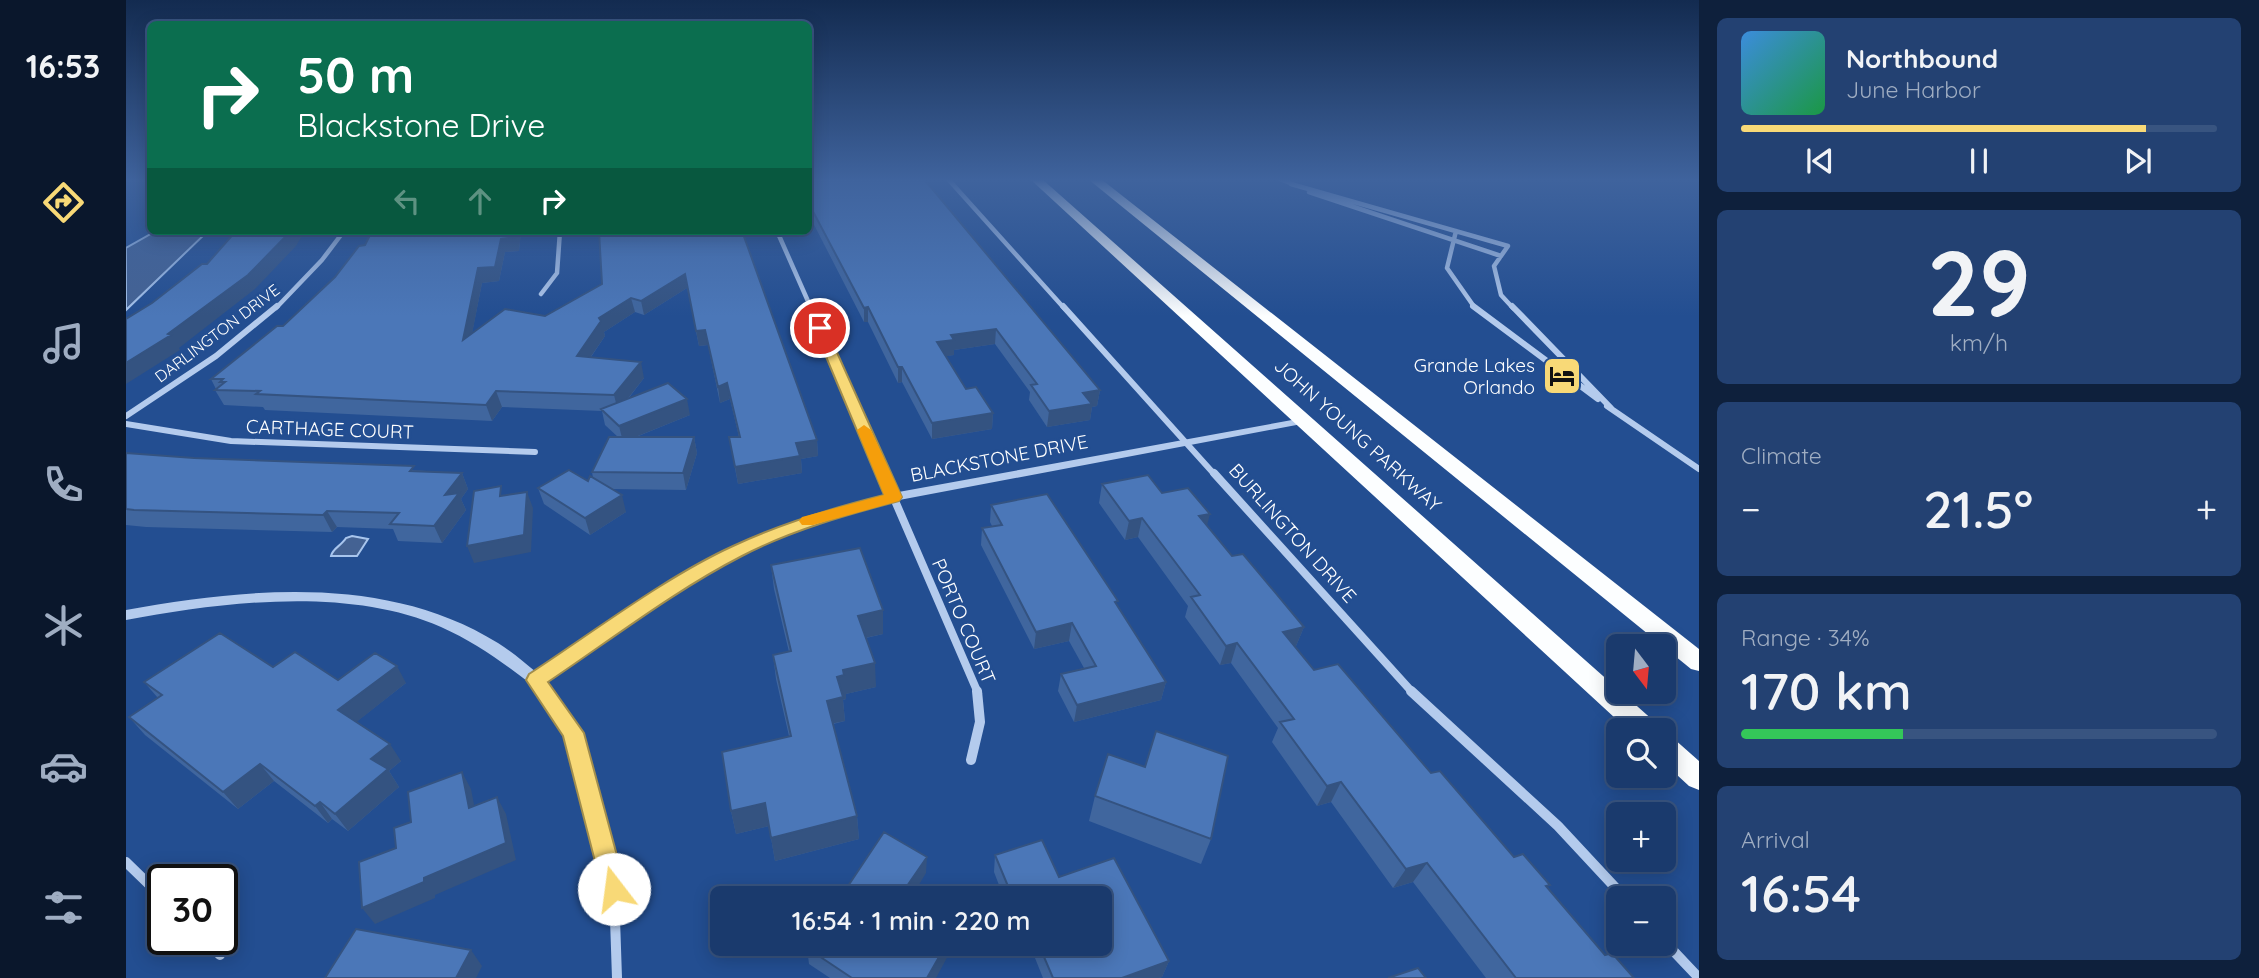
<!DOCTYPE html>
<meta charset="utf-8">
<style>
body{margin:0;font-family:Quicksand,sans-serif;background:#234172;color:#f1f3f6;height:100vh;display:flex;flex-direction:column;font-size:26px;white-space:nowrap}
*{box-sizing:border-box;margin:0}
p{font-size:23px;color:#9fadc2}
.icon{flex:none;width:38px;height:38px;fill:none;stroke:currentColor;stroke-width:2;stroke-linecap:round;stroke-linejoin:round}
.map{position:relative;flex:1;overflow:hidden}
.sheet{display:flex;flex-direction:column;gap:18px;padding:18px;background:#0e203c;width:560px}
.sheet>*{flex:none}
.hud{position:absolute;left:21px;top:21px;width:665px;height:214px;border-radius:10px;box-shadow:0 4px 18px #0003,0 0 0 2px #385480;background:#0b6e4f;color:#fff;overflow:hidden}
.needle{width:46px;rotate:164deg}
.tools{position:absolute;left:1480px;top:634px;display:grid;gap:14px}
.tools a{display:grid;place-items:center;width:70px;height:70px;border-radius:10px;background:#1a3a6d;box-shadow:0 4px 18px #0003,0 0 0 2px #385480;font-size:35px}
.speed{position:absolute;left:21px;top:864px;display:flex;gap:14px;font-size:35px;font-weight:700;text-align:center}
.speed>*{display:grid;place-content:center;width:91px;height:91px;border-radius:50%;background:#1a3a6d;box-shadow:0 4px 18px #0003,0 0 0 2px #385480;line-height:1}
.speed .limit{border:4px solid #111;border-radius:10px;background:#fff;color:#111}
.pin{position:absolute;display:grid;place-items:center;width:60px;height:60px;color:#fff;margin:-30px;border:4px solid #fff;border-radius:50%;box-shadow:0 2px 7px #0007}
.me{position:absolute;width:77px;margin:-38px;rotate:345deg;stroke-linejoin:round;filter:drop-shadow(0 0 5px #0008)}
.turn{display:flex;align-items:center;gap:24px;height:147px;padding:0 35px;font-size:32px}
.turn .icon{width:91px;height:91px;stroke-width:2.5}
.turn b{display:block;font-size:49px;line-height:60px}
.lanes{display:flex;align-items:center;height:66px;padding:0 35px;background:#0003;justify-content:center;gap:35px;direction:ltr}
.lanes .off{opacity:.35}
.big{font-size:52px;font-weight:600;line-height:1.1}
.sheet .tile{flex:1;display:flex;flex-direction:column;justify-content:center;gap:10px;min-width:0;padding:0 24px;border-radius:10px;background:#234172}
.sheet .dial{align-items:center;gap:0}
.dial b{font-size:91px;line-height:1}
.song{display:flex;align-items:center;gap:21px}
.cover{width:84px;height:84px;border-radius:10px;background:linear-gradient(135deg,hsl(210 70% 55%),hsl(140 70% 35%))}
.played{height:7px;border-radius:4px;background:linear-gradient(90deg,#f8d977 85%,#385480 85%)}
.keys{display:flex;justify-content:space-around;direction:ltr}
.heat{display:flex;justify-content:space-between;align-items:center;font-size:38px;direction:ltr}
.charge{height:10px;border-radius:5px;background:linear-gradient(90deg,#34c759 34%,#385480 0)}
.trip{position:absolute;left:584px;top:886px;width:402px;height:70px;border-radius:10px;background:#1a3a6d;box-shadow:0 4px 18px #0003,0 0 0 2px #385480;font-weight:600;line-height:70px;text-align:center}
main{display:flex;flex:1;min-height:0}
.dock{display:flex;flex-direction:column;width:126px;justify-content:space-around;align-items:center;background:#0a172c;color:#9fadc2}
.dock .icon{width:49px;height:49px}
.dock .current{color:#f8d977}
.dock b{font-size:32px;color:#f1f3f6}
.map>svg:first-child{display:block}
.water{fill:#446293;stroke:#a8c5ed;stroke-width:2}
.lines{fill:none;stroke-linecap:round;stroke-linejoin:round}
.minor-far3{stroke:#b4cbed;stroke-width:4.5}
.minor-far2{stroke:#b4cbed;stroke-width:6}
.minor-far1{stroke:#b4cbed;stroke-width:8}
.minor{stroke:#b4cbed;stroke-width:10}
.tertiary{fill:#b4cbed;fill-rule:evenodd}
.trunk{fill:#fcfeff;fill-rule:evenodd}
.wall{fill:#40669e}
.shaded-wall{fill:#345381}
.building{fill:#4b77b8;stroke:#345381;stroke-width:2}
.route{fill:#f8d977;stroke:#a18d4d;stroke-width:2}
.slow{fill:#f59e0b}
.labels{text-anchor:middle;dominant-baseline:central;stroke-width:5;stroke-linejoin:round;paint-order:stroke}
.far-street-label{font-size:16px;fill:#fff;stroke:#234e91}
.poi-label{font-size:19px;fill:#fff;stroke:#234e91;text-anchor:end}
.street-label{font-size:19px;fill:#fff;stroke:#234e91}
</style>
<main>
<nav class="dock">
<b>16:53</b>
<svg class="icon current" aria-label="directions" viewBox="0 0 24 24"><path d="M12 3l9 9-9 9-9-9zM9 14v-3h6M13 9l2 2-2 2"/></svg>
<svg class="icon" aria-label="music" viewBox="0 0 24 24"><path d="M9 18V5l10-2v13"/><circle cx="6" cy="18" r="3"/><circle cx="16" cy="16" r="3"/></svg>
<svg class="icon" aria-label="phone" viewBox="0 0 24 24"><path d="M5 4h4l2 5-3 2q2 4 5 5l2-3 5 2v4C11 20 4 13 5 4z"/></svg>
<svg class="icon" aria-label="climate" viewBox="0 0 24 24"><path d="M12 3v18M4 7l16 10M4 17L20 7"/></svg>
<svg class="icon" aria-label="car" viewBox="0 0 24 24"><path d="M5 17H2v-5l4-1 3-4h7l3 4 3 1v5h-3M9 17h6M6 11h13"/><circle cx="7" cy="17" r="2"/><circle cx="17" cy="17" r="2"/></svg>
<svg class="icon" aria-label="filters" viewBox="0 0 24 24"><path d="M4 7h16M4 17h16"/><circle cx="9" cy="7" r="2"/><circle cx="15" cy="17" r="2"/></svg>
</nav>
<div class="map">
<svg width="1573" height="978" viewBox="0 0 1573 978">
<rect width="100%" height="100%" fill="#234e91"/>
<path class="water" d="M30 231H82L0 310V248Z
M226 536 242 539 231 556H205C206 549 216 545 220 538Z"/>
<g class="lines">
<path class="minor-far3" d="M822 179 938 308
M1154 179 1169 185
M1165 184 1382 246 1368 266 1375 295 1387 308
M1183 192 1375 256
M651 231 685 308
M1330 231 1321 268 1349 308
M415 294 431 273 434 231
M150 308 196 260 218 231"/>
<path class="minor-far2" d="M684 306 758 475
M937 306 1089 475
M1347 306 1472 399
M1386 306 1485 408
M1481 406 1573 469
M0 416 90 356 151 306
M0 424 105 441 409 452"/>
<path class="minor-far1" d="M757 473 852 693
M1088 473 1287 693
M410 680 419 693"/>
<path class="minor" d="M418 691 447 733 488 889 491 978
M1285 691 1432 826 1499 898
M845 760 854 722 851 691
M0 862 37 898
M79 940 94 955
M1538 941 1573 978"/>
<path class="tertiary" d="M1177 418 1183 421 1181 423 768 501 696 521 644 541 587 570 410 686 405 684C376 662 349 642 315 627 222 586 97 602 0 620V610C122 588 261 574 372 643 385 651 398 662 410 672L577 564 634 535 686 515 767 493Z"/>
<path class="trunk" d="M904 179H916L1529 722 1533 730H1502Z
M962 179H975L1573 649V671L1565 669Z
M1538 735 1547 738 1573 761V790L1563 786 1538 763Z"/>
</g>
<path class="wall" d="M682 179 974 390 971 406 966 407 964 420 921 427 903 400 904 392 869 344 828 350V355L820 356 840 389 867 413 866 429 806 439 776 382 772 383 742 322H738L682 213Z
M246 231H395L393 251 379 252 373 281 356 283 346 333 419 316 616 231 691 440 692 456 675 459 676 473 612 484 603 437H613L604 399 594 403 582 345 573 346 561 288 518 315 509 312 478 332 479 336 465 357 518 378 502 399 564 415 510 437H568L571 453 560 490 486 489 500 512 464 535 418 504 412 488 462 481 467 478 466 472 492 437 479 425 476 411 376 407 366 421 139 410 137 407 98 405 89 390 90 389 85 379 157 326 209 277 239 245Z
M0 453 68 458 336 473 342 489 335 499 340 510 316 543 272 541 267 529 211 527 206 532 20 527 0 525Z
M976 484 1036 493 1081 526 1106 556 1178 627 1170 646 1169 647 1188 670 1305 773 1388 857 1421 888 1479 955 1508 978H1360L1287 882 1267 888 1205 802 1191 806 1146 742 1152 728 1105 663 1094 665 1059 617 1062 606 1012 537 999 540 973 503Z
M865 505 991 605 1040 682 1035 700 948 722 932 691 935 674 958 668 943 641 908 649 855 545 856 528 866 526 864 522Z
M645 565 757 634 740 638 750 687 720 694V699L717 700 719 721 707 724 731 816 733 839 649 861 643 826 610 834 605 811 663 736 650 679 647 655 663 652 648 589Z
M147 667 212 680 280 683 230 722 275 761 263 771 273 787 222 831 206 819 202 823 148 781 112 809 19 735 3 717 32 698 18 682Z
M969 796 1085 839 1075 864 963 821Z
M916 840 933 877 988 858 1043 961 1036 977 1033 978H917L903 943H975V898H878L868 872 869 855Z
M681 948 810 978H704L683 964Z"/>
<path class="shaded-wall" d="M165 231H179L170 246 129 289 53 348 54 350 0 384V363L42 334Z
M390 231H395L393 251 379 252 373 281 356 283 342 355 337 340 352 268 375 239Z
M559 274 561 288 518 315 515 301Z
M505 298 509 312 478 332 479 336 455 371 451 356 473 318Z
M742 307V322H738V308Z
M870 329 869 344 828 350V355L811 358V342L825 335Z
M579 330 582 345 573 346 570 331Z
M515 362 518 378 492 411 488 395Z
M772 367H776V382L772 383Z
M601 383 604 399 594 403 592 387Z
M974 390 971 406 966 407 964 420 921 427 923 411 957 393Z
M370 391 376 407 366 421 360 405Z
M561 399 564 415 497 442 493 426Z
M867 413 866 429 806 439V423Z
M568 437 571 453 560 490 557 473Z
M691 440 692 456 675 459 676 473 612 484 609 467 670 443Z
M336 473 342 489 335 499 340 510 316 543 308 526 319 495Z
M401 492 407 508 405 552 348 563 341 546Z
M496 495 500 512 464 535 459 518Z
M201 511 211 527 206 532 197 515Z
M1084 514 1079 533 1073 516Z
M1016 518 1012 537 999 540 1003 521Z
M757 610V634L734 639 732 616Z
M946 623 943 641 908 649 910 632Z
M1178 627 1170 646 1149 651 1157 632Z
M1111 643 1105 663 1094 665 1100 646Z
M749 663 750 687 720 694V699L717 700 719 721 704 724 701 701 711 677 717 670Z
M271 666 280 683 223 728 212 710Z
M1040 682 1035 700 948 722 951 705Z
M264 744 275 761 263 771 273 787 222 831 209 814 245 759Z
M134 764 148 781 112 809 97 792Z
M336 772 345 789 352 825 343 808Z
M1215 782 1205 802 1191 806 1201 786Z
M371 797 380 814 390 860 309 895V898L249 924 236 908 298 878Z
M194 802 206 819 202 823 189 806Z
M639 803 643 826 610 834 605 811Z
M731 816 733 839 649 861 645 838Z
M801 857 800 873 785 898 779 889Z
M1301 863 1287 882 1267 888 1280 869Z
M889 890 888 898H883L884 891Z
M821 943H829L810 978H801Z
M345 950 356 966 350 978H330Z
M1043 961 1036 977 1033 978H996Z"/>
<path class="building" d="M682 179H798L974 390 957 393 966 404 923 411 905 385 911 384 870 329 825 335 828 340 811 342 840 389 850 387 867 413 806 423 776 367H772L742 307 738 308 682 202Z
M110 231H165L122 275 42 334 45 335 0 363V319L26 303 76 264H81Z
M246 231H390L389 237 375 239 369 267 352 268 337 340 379 309 419 316 476 284 473 231H616L691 440 670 443 674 456 609 467 603 437H614L601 383 592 387 579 330 570 331 559 274 515 301 505 298 473 318 475 321 451 356 515 362 488 395 370 391 360 405 130 394 134 391 89 390 99 382H94L97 379H85L151 326H157L209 277 233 246 239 245Z
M542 383 561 399 493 426 475 409Z
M483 437H568L557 473 466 472Z
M0 453 68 458 288 466 284 471 336 473 319 495 333 493 308 526 264 524 273 513 201 511 197 515 8 510 0 509Z
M443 470 462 481 464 476 496 495 459 518 412 488Z
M1022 475 1036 493 1062 488 1084 514 1073 516 1106 556 1117 554 1178 627 1157 632 1188 670 1212 664 1305 773 1314 771 1388 857 1397 854 1424 885 1420 886 1479 955 1486 953 1508 978H1390L1301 863 1280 869 1215 782 1201 786 1154 722 1168 719 1111 643 1100 646 1065 597 1074 595 1016 518 1003 521 976 484Z
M375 486 374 496 401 492 398 535 341 546 348 491Z
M921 494 992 601 989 602 1040 682 951 705 935 674 970 666 946 623 910 632 856 528 876 525 865 505Z
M734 548 757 610 732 616 749 663 717 670 718 675 711 677 717 697 701 701 731 816 645 838 639 803 605 811 596 752 665 736 647 655 665 651 645 565Z
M94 633 147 667 169 652 212 680 249 653 271 666 212 710 264 744 245 759 262 769 209 814 194 802 189 806 134 764 97 792 3 717 36 695 18 682Z
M1030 731 1102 756 1085 839 969 796 982 754 1019 767Z
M336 772 343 808 371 797 380 843 298 878V882L236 908 233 862 270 848 268 828 285 822 282 792Z
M758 832 801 857 779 889 793 898H714Z
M916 840 933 877 988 858 1043 961 996 978H927L912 943H975V898H893L889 890 884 891 869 855Z
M230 929 345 950 330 978H199Z
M684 943H821L801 978H726L681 948Z
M1292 968 1300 978H1262Z"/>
<linearGradient id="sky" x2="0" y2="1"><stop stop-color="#132b50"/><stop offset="0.57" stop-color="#3f639d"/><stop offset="1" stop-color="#3f639d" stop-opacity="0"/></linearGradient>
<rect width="1573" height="316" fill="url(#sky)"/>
<path class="route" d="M694 324 700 328 776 497 773 501C720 515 666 530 616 556 548 591 486 639 422 682L458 733 500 889 497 898 488 901 479 898 476 889 437 736 400 680 403 674C466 633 539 577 607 546 656 523 706 508 758 495L688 328Z"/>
<path class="slow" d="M738 425 745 430 776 497 773 501 687 525H676L673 521 676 517 758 495 731 430Z"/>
<defs>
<symbol id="hotel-square" viewBox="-11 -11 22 22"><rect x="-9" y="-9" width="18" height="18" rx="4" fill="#f8d977" stroke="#234e91"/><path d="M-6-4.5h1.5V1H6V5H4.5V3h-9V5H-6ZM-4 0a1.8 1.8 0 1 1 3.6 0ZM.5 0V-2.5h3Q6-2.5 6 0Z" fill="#111"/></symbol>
</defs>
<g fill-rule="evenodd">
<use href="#hotel-square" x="1414" y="354" width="44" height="44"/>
</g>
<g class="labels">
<g class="far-street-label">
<text transform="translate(91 333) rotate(-37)">DARLINGTON DRIVE</text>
</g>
<g class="poi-label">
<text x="1409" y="365">Grande Lakes<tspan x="1409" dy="22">Orlando</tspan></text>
</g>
<g class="street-label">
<text transform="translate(204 429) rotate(2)">CARTHAGE COURT</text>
<text transform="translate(1232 435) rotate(42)">JOHN YOUNG PARKWAY</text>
<text transform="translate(873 458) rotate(-11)">BLACKSTONE DRIVE</text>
<text transform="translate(1167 533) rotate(48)">BURLINGTON DRIVE</text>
<text transform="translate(838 621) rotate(67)">PORTO COURT</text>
</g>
</g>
</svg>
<div class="tools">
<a><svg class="needle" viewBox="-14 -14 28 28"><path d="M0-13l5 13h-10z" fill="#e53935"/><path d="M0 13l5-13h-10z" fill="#9fadc2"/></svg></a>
<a><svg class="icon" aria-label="search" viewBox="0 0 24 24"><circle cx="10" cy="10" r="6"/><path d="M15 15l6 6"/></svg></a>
<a>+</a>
<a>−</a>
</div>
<div class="speed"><div class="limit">30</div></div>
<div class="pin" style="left:694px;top:328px;background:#d93025"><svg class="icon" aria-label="arrive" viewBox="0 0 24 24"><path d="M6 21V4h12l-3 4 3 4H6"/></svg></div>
<svg class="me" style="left:488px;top:889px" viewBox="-20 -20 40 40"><circle r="19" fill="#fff"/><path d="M0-13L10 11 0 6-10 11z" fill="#f8d977"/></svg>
<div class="trip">16:54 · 1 min · 220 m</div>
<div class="hud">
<div class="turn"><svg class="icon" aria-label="right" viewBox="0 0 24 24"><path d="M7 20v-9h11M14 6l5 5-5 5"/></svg><div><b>50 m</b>Blackstone Drive</div></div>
<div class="lanes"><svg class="icon off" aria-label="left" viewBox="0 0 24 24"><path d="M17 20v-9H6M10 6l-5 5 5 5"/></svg><svg class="icon off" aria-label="ahead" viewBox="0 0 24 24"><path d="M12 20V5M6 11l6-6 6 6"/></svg><svg class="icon" aria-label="right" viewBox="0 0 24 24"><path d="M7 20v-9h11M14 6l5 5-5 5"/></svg></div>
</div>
</div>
<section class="sheet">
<div class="tile">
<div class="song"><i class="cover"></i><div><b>Northbound</b><p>June Harbor</p></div></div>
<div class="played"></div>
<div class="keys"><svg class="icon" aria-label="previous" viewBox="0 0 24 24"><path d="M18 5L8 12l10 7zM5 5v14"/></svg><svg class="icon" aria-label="pause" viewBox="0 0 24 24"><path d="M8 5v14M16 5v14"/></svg><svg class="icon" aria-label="next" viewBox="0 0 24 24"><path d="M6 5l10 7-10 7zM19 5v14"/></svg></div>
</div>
<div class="tile dial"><b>29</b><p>km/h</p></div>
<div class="tile"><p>Climate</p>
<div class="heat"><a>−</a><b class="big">21.5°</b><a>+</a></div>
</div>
<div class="tile"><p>Range · 34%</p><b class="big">170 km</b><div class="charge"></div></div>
<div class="tile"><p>Arrival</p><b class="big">16:54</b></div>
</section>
</main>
